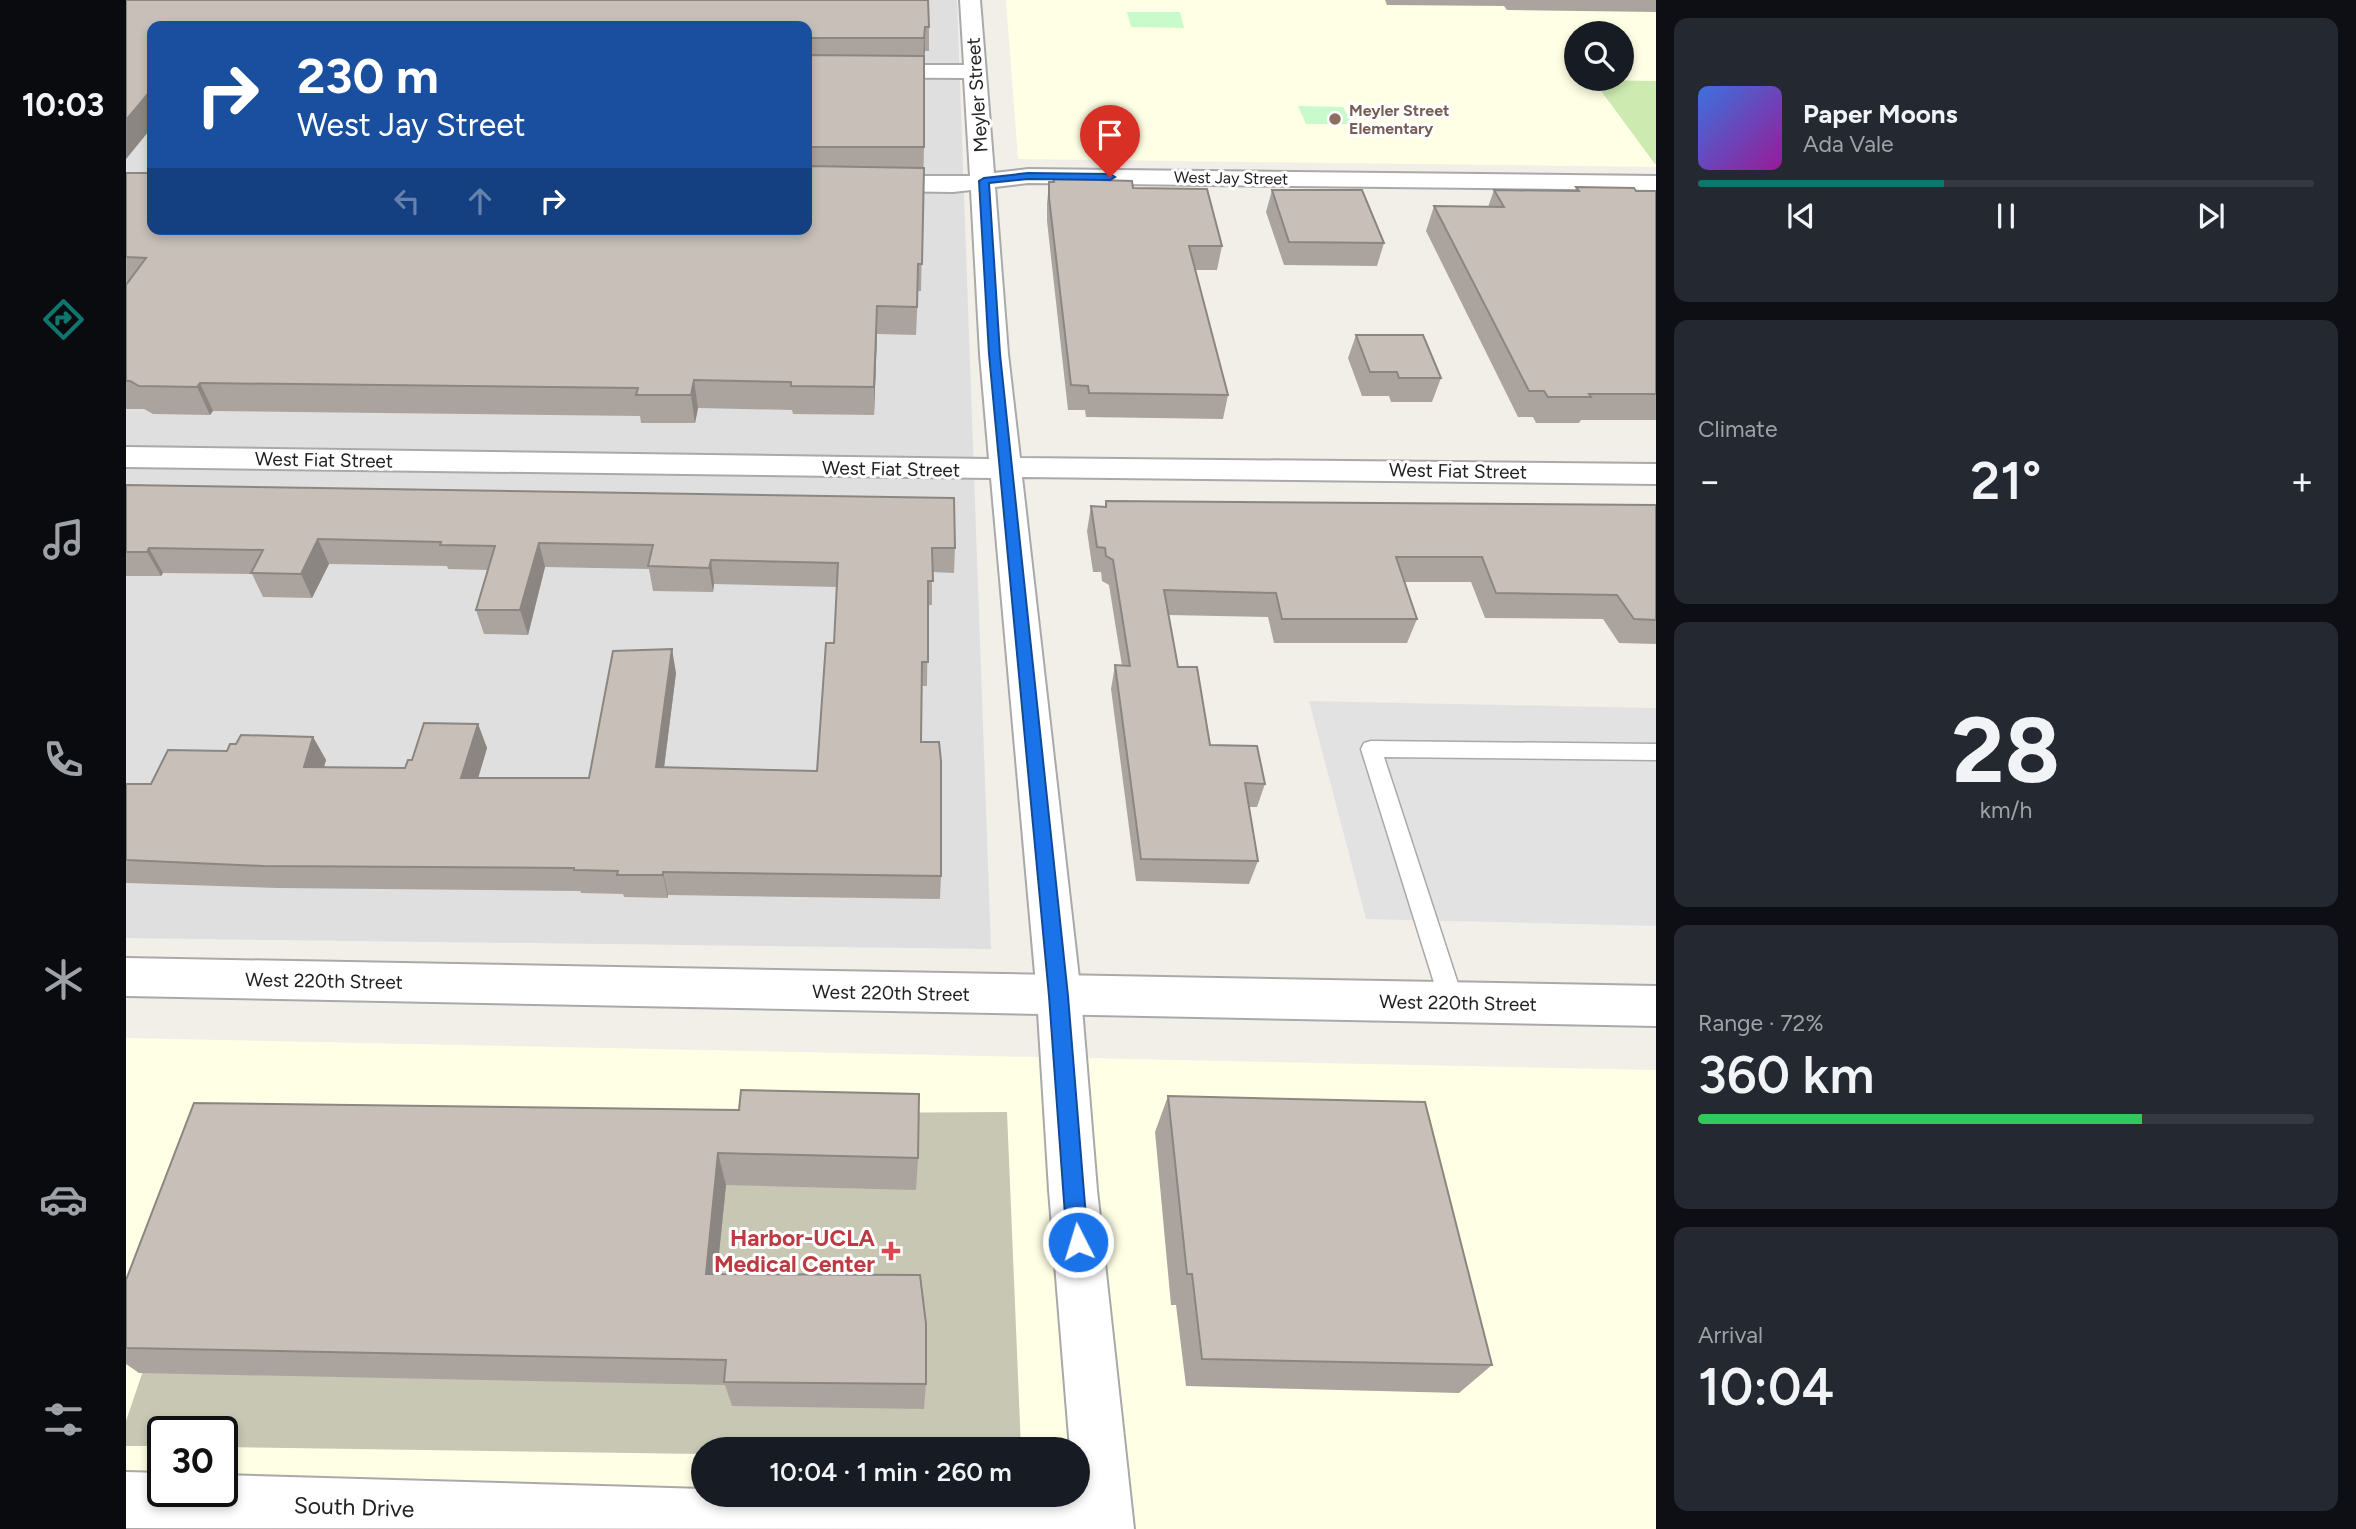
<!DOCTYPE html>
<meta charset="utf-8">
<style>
body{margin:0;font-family:Figtree,sans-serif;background:#242831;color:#f1f3f6;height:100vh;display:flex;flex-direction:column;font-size:26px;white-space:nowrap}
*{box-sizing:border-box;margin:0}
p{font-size:23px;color:#9ea1a6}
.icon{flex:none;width:38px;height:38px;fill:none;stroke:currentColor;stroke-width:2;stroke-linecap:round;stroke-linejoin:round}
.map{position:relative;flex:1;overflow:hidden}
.drawer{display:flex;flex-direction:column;gap:18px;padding:18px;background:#0d0f14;width:700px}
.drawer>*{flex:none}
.top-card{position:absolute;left:21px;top:21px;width:665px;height:214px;border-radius:14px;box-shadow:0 4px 10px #0003;background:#1a4fa0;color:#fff;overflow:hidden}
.fabs{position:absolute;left:1438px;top:21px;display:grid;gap:14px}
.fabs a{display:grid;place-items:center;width:70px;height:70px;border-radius:50%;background:#171b24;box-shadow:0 4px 10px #0003;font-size:35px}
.speed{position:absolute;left:21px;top:1416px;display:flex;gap:14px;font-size:35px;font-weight:700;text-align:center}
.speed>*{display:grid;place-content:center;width:91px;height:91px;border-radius:50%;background:#171b24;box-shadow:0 4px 10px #0003;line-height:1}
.speed .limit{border:4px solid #111;border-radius:10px;background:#fff;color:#111}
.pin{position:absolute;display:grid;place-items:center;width:60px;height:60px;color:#fff;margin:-72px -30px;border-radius:50% 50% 50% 0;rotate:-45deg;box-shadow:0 0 7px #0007}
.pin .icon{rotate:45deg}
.me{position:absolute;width:77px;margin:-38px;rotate:355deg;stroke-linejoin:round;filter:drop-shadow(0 0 5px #0008)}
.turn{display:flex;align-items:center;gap:24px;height:147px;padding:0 35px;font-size:32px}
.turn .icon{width:91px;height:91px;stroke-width:2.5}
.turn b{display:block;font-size:49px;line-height:60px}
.lanes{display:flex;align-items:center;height:66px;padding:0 35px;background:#0003;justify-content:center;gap:35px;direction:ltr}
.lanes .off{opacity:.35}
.big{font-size:52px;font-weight:600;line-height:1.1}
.drawer .widget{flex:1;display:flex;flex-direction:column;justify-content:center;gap:10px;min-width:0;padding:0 24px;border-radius:14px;background:#242831}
.drawer .dial{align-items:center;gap:0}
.dial b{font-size:91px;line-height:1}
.song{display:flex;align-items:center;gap:21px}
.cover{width:84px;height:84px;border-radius:10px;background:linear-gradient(135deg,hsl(220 70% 55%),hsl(300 70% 35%))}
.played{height:7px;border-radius:4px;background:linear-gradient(90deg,#0f766e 40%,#363941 40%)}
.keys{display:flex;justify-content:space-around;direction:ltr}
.heat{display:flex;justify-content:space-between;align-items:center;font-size:38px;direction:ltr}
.charge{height:10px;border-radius:5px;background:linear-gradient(90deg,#34c759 72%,#363941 0)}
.trip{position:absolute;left:565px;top:1437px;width:399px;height:70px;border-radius:35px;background:#171b24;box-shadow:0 4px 10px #0003;font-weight:600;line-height:70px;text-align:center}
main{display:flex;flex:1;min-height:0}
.menu{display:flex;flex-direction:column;width:126px;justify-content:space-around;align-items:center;background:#090b0e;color:#9ea1a6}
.menu .icon{width:49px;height:49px}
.menu .active{color:#0f766e}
.menu b{font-size:32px;color:#f1f3f6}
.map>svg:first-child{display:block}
.residential{fill:#e0dfdf}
.education{fill:#ffffe5;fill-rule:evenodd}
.construction{fill:#c7c7b4}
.grass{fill:#cdebb0}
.park{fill:#c8facc}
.parking{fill:#e2e2e2}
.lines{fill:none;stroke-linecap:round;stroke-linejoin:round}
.service-casing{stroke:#a9a9a9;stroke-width:3}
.minor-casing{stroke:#a9a9a9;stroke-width:4}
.tertiary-casing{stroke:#a9a9a9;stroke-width:4}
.service{fill:#fff;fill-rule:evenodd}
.minor{fill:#fff;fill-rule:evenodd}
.tertiary{fill:#fff;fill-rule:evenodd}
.wall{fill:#aba49e}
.shaded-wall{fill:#8b8681}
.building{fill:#c7bfb8;stroke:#8b8681;stroke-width:2}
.route{fill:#1a73e8;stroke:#114b97;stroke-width:2}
.education-dot{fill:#8d6e63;stroke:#fff;stroke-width:2.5}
.health-dot{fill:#e0444e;stroke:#fff;stroke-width:2.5}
.labels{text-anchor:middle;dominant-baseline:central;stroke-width:6;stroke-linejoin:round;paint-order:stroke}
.far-education-label{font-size:16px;font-weight:bold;fill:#785e54;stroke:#fff;text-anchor:start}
.far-street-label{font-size:16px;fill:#222;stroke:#fff}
.street-label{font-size:19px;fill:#222;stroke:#fff}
.near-health-label{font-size:23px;font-weight:bold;fill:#be3a42;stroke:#fff;text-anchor:end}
.near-street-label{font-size:23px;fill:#222;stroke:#fff}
</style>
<main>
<nav class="menu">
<b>10:03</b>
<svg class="icon active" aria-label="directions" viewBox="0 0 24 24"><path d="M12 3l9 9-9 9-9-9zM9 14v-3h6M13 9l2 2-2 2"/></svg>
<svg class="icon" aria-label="music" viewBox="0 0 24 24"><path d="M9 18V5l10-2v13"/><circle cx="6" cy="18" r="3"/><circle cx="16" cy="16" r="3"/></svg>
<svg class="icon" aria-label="phone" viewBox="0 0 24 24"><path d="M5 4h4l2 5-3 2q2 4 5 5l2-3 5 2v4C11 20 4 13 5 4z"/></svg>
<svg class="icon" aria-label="climate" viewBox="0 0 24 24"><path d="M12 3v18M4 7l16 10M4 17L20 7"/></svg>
<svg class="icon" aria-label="car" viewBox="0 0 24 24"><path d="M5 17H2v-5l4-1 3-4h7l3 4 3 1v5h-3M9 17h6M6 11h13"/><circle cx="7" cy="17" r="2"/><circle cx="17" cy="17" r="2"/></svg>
<svg class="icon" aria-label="filters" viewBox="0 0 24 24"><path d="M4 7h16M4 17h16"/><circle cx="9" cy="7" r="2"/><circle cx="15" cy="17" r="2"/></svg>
</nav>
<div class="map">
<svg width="1530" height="1529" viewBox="0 0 1530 1529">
<rect width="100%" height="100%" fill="#f2efe9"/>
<path class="residential" d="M79 0H831L865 949 0 938V89L26 59V229H681V26Z"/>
<path class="education" d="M880 0H1530V167L892 159ZM1451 33H1496V79H1451Z
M0 1038 1530 1070V1529H0ZM37 1432H96V1491H37ZM578 1449H952V1494H578Z"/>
<path class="construction" d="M881 1112 895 1449H578L577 1454 96 1447V1432H37V1446H0V1421L103 1117Z"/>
<path class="grass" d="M1467 80 1530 81V164H1529Z"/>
<path class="park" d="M1001 12H1054L1058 28 1005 27Z
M1172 106 1217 107 1226 124H1180Z"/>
<path class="parking" d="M1183 701 1530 708V926L1240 919Z"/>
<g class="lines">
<defs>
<path id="service" d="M1245 741 1530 744V760L1258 757 1338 1002 1335 1010 1326 1013 1317 1010 1314 1002 1235 749 1238 743Z"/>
<path id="minor" d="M834 0H854L868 173 902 169 1530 176V190L902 183 869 187 882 354 894 458 1530 464V484L896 477 955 996 971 1190 1008 1529 0 1528V1472L37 1473V1491H96V1475L578 1489V1494H761L948 1500V1494H952V1449H944L923 1190 911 996 865 478 0 467V447L863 459 854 354 845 190 827 192 681 190V176H844L838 78 681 77V65H838Z"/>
<path id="tertiary" d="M0 958 1530 986V1026L0 996Z"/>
</defs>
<use href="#service" class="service-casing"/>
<use href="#minor" class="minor-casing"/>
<use href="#tertiary" class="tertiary-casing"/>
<use href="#service" class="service"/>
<use href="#minor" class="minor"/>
<use href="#tertiary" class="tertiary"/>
</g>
<path class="wall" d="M0 0 803 27V51H799L798 59V147L795 291H792L790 335 751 334 748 415 667 414 666 410 572 408 569 423H515L514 416 87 411 84 415 27 414 18 409H0V173L681 229V26H26V127L0 159Z
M1259 0H1530V12L1381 10 1378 6 1261 5Z
M927 176 975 180 1007 188 1096 246 1091 270H1069L1102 395 1097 419 960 417 959 410H942L921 221V204L923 182H927Z
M1450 187 1510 191H1530V420H1455L1453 423H1410L1407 417H1392L1300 231 1308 206 1362 207 1368 190 1449 191Z
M1146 190 1258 243 1251 266 1158 265 1140 212Z
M1230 335 1315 378 1306 402H1265L1263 396H1236L1222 358Z
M0 485 829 548 828 573 806 572V605H802L801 686H795V742L815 876 814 899 542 895V898L498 897 497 894 455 893 454 891 152 888 0 883V784H25L101 751 110 744 187 737 200 760 198 767 279 768 286 760 352 724 361 748 352 778H463L550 673 538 768 691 771 708 643 711 587 588 584 587 592 527 591 523 569 419 567 402 635 358 634 350 610 362 570 322 569 321 566 203 564 186 598 137 597 126 574 37 573 35 576H0Z
M980 501 1530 505V644L1493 643 1477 619 1359 618 1345 582H1279L1291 619 1281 643H1148L1142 617 1042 615 1052 667 1084 745 1139 784 1131 807H1123L1132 861 1123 884 1010 881 985 689 989 665 996 666 983 585 976 581 975 572H967L961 531 965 506 979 507Z
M1042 1096 1366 1365 1333 1393 1060 1386 1050 1305H1045L1029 1132Z
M68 1103 792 1158 790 1190 600 1185 591 1274 800 1384 798 1409 606 1406 599 1385 13 1373 0 1364V1280Z"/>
<path class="shaded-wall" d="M799 27V51L797 62 798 38Z
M26 89V127L0 159V120Z
M751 306V334L748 415V387Z
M568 380 572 408 569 423 565 395Z
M74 383 87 411 84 415 71 387Z
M192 539 203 564 186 598 175 574Z
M413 543 419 567 402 635 394 610Z
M23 548 37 573 35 576 21 552Z
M585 560 588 584 587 592 583 568Z
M546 649 550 673 535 791 530 767Z
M352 724 361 748 345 802 335 778Z
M187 737 200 760 191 790 178 767Z
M537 872 542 895V898L537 875Z
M592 1153 600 1185 588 1303 580 1274Z"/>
<path class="building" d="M0 0H802L803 27H799L798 38H681V26H26V89L0 120Z
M681 55 798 56V147H681Z
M681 166 798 168 796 264H792L791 307 751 306 748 387 665 386V382L568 380 565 395H510L512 388 74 383 71 387 13 386 4 381H0V285L20 258 0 257V173H26V229H681Z
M927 176 974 177 975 180 1006 181 1007 188 1081 189 1096 246H1063L1102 395 963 393 962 386 945 385 923 198V182H928Z
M1450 187 1508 188 1510 191H1530V394H1463L1465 397H1422L1418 391H1403L1308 206 1378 207 1368 190 1453 191Z
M1146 190H1236L1258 243 1163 242Z
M1230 335H1297L1315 378H1273L1271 372H1244Z
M0 485 828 498 829 548H806L807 581H802V662H796L795 742H813L815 761V876L537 872V875H491L492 871 448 870V868L138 866 0 860V784H25L42 750 101 751 104 744H110L115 735 187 737 178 767 279 768 282 760H286L298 723 352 724 335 778H463L487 651 546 649 530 767 691 771 700 643H708L712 563 585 560 583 568 522 566 527 545 413 543 394 610H350L369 546 314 545 315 542 192 539 175 574 125 573 137 550 23 548 21 552H0Z
M980 501 1530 505V620L1508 619 1491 595 1370 593 1356 557H1270L1291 619H1156L1150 593 1038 590 1052 667H1071L1084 745 1131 746 1139 784 1119 783 1132 861 1015 859 989 665 1004 666 987 560 980 556 979 548 971 547 965 506 980 507Z
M615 1090 793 1094 792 1158 592 1153 580 1274 794 1275 800 1324V1384L598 1382 600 1360 0 1348V1280L68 1103 613 1110Z
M1042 1096 1299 1102 1366 1365 1076 1359 1066 1274H1061Z"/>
<path class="route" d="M902 173 984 174 989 177 984 180 902 179 863 183 874 354 942 996 962 1242 959 1250 952 1253 944 1250 941 1242 923 996 863 354 853 181 858 178Z"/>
<circle class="education-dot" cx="1209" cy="119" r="7"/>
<path class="health-dot" d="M761.5 1240.5h7v7h7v7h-7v7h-7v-7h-7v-7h7z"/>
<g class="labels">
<g class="far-education-label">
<text x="1223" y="110">Meyler Street<tspan x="1223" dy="18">Elementary</tspan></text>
</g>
<g class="far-street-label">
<text transform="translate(1105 178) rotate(1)">West Jay Street</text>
</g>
<g class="street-label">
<text transform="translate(851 95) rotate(-94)">Meyler Street</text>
<text transform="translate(198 460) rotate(1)">West Fiat Street</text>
<text transform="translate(765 469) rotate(1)">West Fiat Street</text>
<text transform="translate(1332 471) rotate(1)">West Fiat Street</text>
<text transform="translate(198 981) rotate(1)">West 220th Street</text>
<text transform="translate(765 993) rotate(1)">West 220th Street</text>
<text transform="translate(1332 1003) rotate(1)">West 220th Street</text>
</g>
<g class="near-health-label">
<text x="749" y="1238">Harbor-UCLA<tspan x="749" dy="26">Medical Center</tspan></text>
</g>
<g class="near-street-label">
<text transform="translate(228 1507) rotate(2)">South Drive</text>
</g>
</g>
</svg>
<div class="fabs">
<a><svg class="icon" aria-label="search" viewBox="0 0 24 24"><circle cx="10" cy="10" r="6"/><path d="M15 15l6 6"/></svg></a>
</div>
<div class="speed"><div class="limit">30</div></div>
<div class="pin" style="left:984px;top:177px;background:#d93025"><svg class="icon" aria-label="arrive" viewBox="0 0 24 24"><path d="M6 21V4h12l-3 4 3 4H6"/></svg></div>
<svg class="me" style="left:952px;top:1242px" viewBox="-20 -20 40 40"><circle r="17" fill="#1a73e8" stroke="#fff" stroke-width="3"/><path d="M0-11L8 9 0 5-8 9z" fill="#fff"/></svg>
<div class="trip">10:04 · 1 min · 260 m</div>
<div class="top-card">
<div class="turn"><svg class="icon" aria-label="right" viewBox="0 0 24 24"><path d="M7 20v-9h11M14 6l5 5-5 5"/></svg><div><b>230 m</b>West Jay Street</div></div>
<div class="lanes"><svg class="icon off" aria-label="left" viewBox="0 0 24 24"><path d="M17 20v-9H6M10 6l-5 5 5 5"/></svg><svg class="icon off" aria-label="ahead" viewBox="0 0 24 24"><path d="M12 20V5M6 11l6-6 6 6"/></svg><svg class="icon" aria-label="right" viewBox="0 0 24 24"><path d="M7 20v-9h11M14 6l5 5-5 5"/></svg></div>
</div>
</div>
<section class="drawer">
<div class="widget">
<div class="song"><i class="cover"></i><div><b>Paper Moons</b><p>Ada Vale</p></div></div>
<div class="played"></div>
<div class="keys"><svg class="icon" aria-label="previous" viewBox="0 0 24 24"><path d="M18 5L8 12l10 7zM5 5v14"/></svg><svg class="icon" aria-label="pause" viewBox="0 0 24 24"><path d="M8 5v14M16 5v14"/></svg><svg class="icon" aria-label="next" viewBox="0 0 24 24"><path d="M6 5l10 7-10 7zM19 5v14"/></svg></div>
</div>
<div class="widget"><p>Climate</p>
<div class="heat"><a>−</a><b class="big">21°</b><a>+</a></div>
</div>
<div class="widget dial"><b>28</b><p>km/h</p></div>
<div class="widget"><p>Range · 72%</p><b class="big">360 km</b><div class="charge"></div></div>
<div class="widget"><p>Arrival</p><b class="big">10:04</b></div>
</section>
</main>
